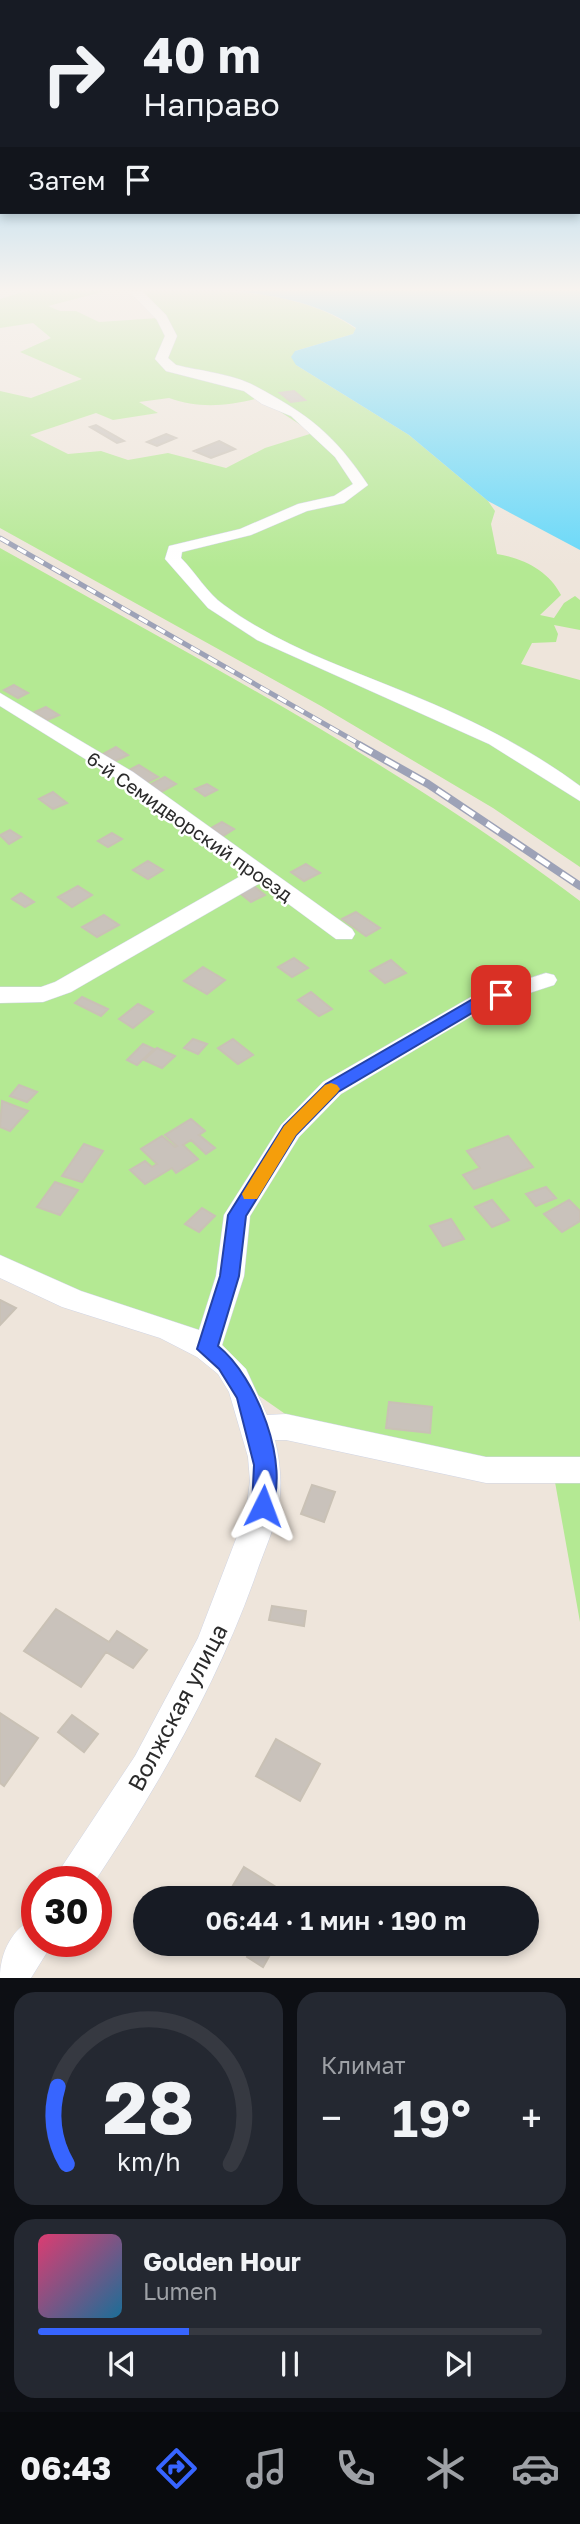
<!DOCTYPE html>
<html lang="ru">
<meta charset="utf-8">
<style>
body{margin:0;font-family:"Golos Text",sans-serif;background:#242831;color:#f1f3f6;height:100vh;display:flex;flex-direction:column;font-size:26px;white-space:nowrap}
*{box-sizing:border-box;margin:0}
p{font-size:23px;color:#9ea1a6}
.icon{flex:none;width:38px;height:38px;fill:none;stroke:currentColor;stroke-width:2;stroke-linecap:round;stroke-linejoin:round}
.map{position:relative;height:1978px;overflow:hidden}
.drawer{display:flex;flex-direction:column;gap:14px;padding:14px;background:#0d0f14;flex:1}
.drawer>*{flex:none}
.guide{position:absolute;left:0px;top:0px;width:581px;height:214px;box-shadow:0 4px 10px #0003;background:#171b24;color:#f1f3f6;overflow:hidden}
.speed{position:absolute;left:21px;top:1866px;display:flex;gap:14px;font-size:35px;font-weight:700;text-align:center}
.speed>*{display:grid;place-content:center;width:91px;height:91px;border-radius:50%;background:#171b24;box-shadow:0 4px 10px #0003;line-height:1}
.speed .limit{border:10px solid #d22;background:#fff;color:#111}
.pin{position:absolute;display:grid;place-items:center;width:60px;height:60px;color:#fff;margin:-30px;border-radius:14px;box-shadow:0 4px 10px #0006}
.me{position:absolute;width:77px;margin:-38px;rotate:3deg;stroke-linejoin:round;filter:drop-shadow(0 0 5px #0008)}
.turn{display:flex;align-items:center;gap:24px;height:147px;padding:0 28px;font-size:32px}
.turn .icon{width:91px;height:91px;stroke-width:2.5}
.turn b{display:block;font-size:49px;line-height:60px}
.then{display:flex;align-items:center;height:66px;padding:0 28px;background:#0003;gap:14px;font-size:26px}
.big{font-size:52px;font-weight:600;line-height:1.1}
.drawer .tile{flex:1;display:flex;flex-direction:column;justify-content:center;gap:10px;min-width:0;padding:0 24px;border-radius:21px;background:#242831}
.drawer .dial{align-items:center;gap:0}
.dial svg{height:182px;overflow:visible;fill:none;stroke:#363941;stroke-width:7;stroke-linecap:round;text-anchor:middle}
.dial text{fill:#f1f3f6;stroke:none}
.song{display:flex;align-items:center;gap:21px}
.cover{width:84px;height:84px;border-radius:10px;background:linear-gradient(135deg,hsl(340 70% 55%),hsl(200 70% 35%))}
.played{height:7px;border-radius:4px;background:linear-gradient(90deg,#3765ff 30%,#363941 30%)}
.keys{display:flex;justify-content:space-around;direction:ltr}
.heat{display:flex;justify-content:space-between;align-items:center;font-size:38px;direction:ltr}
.drawer .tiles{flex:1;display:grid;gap:14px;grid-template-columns:1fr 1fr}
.tile:last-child{grid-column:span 2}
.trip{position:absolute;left:133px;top:1886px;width:406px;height:70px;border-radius:35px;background:#171b24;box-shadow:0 4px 10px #0003;font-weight:600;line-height:70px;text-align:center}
.tabs{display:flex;height:112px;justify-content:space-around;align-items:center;background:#090b0e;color:#9ea1a6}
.tabs .icon{width:49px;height:49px}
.tabs .on{color:#3765ff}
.tabs b{font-size:32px;color:#f1f3f6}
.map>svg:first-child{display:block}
.green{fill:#b4e993;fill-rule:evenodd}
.water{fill:#65d8f9}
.building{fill:#c9c2bb;stroke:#c9c1b5;stroke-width:2}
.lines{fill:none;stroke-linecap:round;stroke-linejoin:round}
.street-casing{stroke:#d0d5e5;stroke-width:1}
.street{fill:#fff;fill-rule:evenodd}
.rail-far1-casing{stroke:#9da2b7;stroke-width:5}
.rail-casing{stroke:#9da2b7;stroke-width:8}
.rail-far1{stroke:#fff;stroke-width:3.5;stroke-dasharray:10;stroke-linecap:butt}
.rail{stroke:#fff;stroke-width:5;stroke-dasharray:15;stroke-linecap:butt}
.route{fill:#3765ff;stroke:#2442a6;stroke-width:2}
.slow{fill:#f59e0b}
.labels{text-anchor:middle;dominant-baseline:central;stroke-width:5;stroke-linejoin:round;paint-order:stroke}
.street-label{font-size:19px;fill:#2b2b2b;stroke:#fff}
.near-street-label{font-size:23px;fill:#2b2b2b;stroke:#fff}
</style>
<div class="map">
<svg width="580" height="1978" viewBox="0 0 580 1978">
<rect width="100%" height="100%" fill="#eee5db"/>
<path class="green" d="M26 291H106L48 306 60 311H76L99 322 159 318 140 295 132 291C208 291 291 284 356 329L353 334 295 351 296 365 409 435 488 501 495 511 491 524 497 554C523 558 549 571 561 595L540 615 554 618 564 603 575 596 580 600V630L554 625 558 634 556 642 532 643 521 664 580 680V867L493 808 321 706 0 528V391L31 398 82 379 20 352 51 338 33 323 0 328V299ZM169 398C200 409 227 406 259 398L313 433 265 448 226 468 168 453 128 460 101 451 68 454 30 435 96 413 113 420 158 413 139 402Z
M0 548C196 658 400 765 580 901V1622L555 1482 484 1462 291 1418 258 1395 220 1341 78 1293 0 1256V997L44 998 250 883 264 884 0 693Z
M0 700 123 778 245 869 242 876 116 953 39 991H0Z"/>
<path class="water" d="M237 291H580V550L488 501 409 435 296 365 291 357 295 351 353 334 356 328C321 304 279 296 237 291Z"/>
<path class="building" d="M294 391 305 400 291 402 280 393Z
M96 425 124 441 117 443 90 427Z
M166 434 176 438 157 446 147 442Z
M219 441 235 449 211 458 194 451Z
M14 685 28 693 18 698 4 690Z
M46 707 59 715 47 720 35 712Z
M116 747 128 755 115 761 103 754Z
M139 765 158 777 146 783 127 771Z
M165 777 176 784 161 792 149 785Z
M207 784 217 790 205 796 195 789Z
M53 792 67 803 53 809 39 799Z
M222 822 234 829 223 836 211 828Z
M10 830 21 837 9 844 0 835Z
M112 833 122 839 108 847 98 841Z
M148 861 163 870 148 879 133 870Z
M306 864 320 873 304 881 291 872Z
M251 884 265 895 251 902 237 891Z
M78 886 92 895 72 907 58 897Z
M21 893 34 902 25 907 12 899Z
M356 912 380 928 366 936 342 919Z
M104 915 119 925 97 937 82 927Z
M294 958 308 968 292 977 278 967Z
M391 960 406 973 385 983 370 971Z
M203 967 225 980 207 994 184 981Z
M311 992 332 1009 319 1016 298 1000Z
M82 997 108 1009 101 1016 75 1003Z
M138 1004 153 1012 133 1028 119 1019Z
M193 1039 207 1044 198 1054 184 1048Z
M233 1039 253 1055 238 1064 218 1048Z
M143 1044 154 1049 137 1065 127 1060Z
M157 1048 175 1056 162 1068 144 1060Z
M19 1085 37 1092 27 1102 10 1096Z
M2 1101 28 1111 10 1131 0 1127Z
M191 1119 205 1131 199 1135 215 1148 206 1154 191 1140 183 1145 198 1159 176 1173 172 1168 145 1184 130 1170 145 1161 152 1167 157 1164 141 1149 162 1136 175 1147 177 1146 165 1135Z
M508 1136 533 1167 474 1189 463 1175 480 1168 467 1151Z
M84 1144 103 1151 82 1182 62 1176Z
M55 1182 78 1190 60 1215 37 1207Z
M546 1187 556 1198 536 1206 526 1194Z
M492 1200 509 1220 492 1227 475 1207Z
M569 1200 580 1211V1221L562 1232 544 1214Z
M202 1208 215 1216 199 1232 185 1224Z
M451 1219 464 1239 443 1246 430 1226Z
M0 1300 16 1308 0 1325Z
M389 1402 432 1407 430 1433 386 1428Z
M312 1485 335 1492 324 1522 301 1514Z
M272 1606 306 1611 304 1626 269 1620Z
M56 1609 109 1642 117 1631 147 1650 133 1668 106 1652 81 1687 24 1651Z
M0 1713 38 1738 4 1786 0 1783Z
M72 1715 98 1734 84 1752 58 1732Z
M276 1739 320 1764 300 1801 256 1776Z
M244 1867 295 1899H225Z
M254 1944H276L263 1967 247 1957Z"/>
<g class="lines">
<defs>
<path id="street" d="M129 291H142L166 315 177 336 168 358 176 365C200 371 233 374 255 386 309 415 334 434 368 485L344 503 307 511 251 535 182 552 181 558C196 573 207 593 224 605 278 645 346 668 407 693 468 718 526 746 580 786V801L489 744 257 640 208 608 165 559 169 546 240 529 298 504 334 496 353 484 335 457 291 416 262 404 244 391 166 371 155 359 165 336 157 320Z
M0 693 133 772 352 929 355 934 352 939H336L260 883 71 992 43 1002 0 1003V987H41L55 982 246 873 119 780 0 706Z
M546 973 554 975 557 980 554 985 487 1007 341 1094 299 1137 250 1216 244 1276 222 1345 246 1369 267 1415 286 1414 486 1457H580V1483H486L286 1440H275C280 1461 282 1482 279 1504 275 1529 262 1555 254 1580 215 1688 158 1786 95 1881H56L61 1868 135 1756 198 1638 246 1513 250 1481 248 1457 229 1392 218 1374 197 1357 160 1338 62 1307 0 1278V1255L81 1291 199 1330 216 1276 224 1215 281 1125 323 1082 471 997Z
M37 1917V1941H54L31 1978H0C0 1953 12 1927 37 1917Z"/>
</defs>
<use href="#street" class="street-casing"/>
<use href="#street" class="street"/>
<defs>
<path id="rail-far1" d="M0 538 363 746"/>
<path id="rail" d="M359 745 428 784 580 886"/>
</defs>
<use href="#rail-far1" class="rail-far1-casing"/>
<use href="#rail" class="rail-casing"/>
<use href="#rail-far1" class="rail-far1"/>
<use href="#rail" class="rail"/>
</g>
<linearGradient id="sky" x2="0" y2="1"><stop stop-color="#73c2ef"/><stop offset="0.51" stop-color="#f7f3ef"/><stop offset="1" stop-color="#f7f3ef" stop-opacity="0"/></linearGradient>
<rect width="580" height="568" fill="url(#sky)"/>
<path class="route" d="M501 990 507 991V999L484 1006 338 1092 296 1135 246 1216 239 1276 218 1346C256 1376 292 1466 270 1512L263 1515 255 1512 252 1506 254 1465 237 1398 219 1369 197 1349 220 1276 228 1215 284 1126 326 1084 473 999Z"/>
<path class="slow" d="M331 1083 337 1085 340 1089 337 1093 296 1135 257 1199H244L242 1194 284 1126 325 1085Z"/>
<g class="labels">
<g class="street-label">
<text transform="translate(190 826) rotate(35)">6-й Семидворский проезд</text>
</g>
<g class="near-street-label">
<text transform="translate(177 1707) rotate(-62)">Волжская улица</text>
</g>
</g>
</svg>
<div class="speed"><div class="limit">30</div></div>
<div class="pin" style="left:501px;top:995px;background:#d93025"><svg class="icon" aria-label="arrive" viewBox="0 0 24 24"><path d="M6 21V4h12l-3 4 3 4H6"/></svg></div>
<svg class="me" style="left:263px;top:1506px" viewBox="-20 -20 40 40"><path d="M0-17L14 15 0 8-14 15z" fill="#3765ff" stroke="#fff" stroke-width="4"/></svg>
<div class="trip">06:44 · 1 мин · 190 m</div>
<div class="guide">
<div class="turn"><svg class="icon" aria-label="right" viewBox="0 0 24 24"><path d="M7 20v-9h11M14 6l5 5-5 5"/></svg><div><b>40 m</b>Направо</div></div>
<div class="then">Затем<svg class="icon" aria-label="arrive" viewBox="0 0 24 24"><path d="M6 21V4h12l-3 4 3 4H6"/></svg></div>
</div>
</div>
<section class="drawer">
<div class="tiles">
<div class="tile dial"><svg viewBox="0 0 100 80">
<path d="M14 69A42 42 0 1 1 86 69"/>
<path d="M14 69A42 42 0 0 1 10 35" stroke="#3765ff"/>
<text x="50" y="56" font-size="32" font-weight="700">28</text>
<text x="50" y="72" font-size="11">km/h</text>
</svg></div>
<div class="tile"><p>Климат</p>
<div class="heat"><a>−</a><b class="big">19°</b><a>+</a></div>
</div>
<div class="tile">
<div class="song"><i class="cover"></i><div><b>Golden Hour</b><p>Lumen</p></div></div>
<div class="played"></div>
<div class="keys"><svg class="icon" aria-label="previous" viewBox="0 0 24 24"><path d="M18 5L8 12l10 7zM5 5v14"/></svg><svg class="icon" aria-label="pause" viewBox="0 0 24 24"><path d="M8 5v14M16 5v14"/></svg><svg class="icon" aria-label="next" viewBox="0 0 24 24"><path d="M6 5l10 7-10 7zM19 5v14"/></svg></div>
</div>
</div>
</section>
<nav class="tabs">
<b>06:43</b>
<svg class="icon on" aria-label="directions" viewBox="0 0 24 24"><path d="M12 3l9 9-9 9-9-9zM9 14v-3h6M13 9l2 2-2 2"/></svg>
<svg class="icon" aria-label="music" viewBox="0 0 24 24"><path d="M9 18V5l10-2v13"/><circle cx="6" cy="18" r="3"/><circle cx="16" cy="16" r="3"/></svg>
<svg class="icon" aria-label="phone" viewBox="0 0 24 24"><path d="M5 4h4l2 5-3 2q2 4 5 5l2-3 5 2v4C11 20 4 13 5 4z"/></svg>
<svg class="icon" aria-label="climate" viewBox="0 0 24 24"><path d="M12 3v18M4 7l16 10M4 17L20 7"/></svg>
<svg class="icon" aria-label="car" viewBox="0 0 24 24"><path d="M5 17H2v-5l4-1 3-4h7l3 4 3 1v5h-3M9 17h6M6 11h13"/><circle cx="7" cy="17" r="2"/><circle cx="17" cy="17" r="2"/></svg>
</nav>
